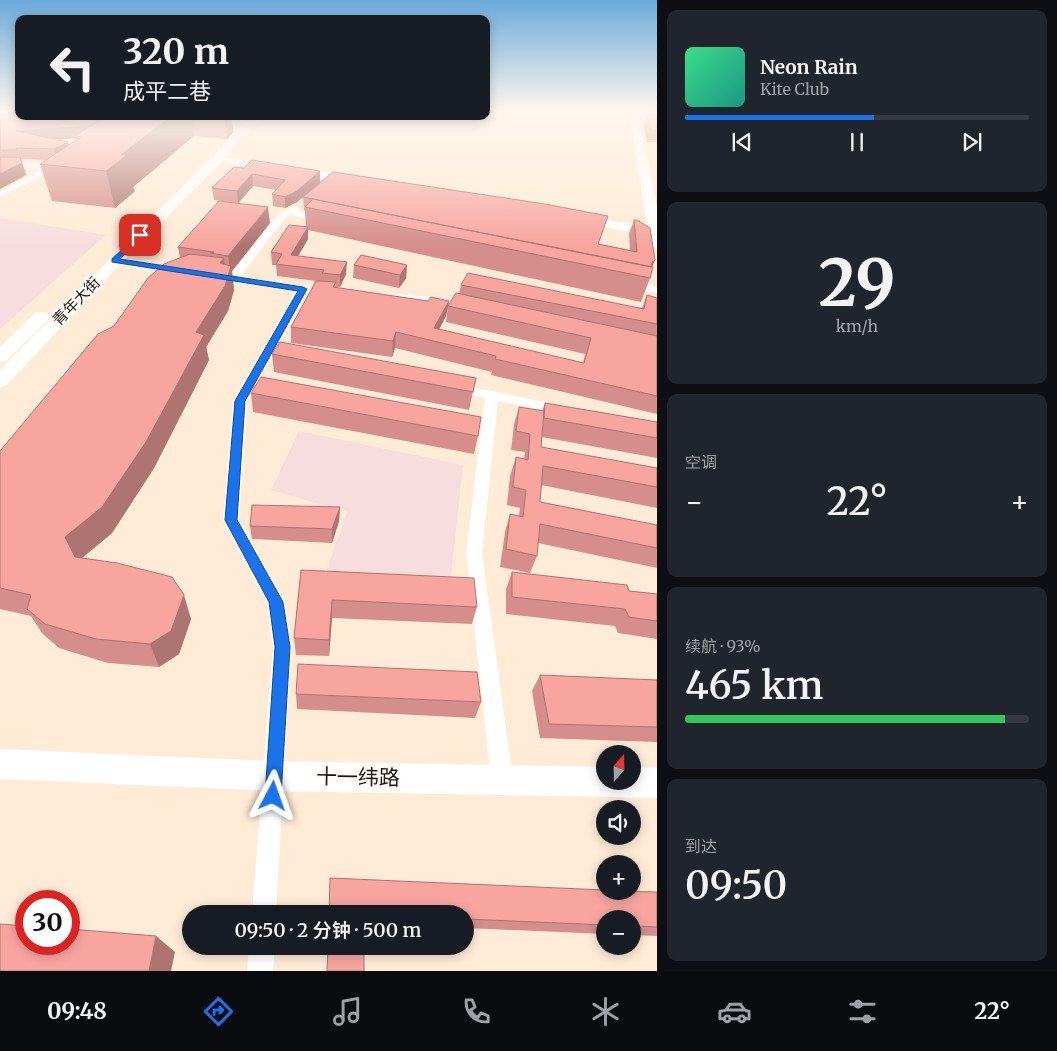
<!DOCTYPE html>
<html lang="zh">
<meta charset="utf-8">
<style>
body{margin:0;font-family:Merriweather,"Noto Sans SC",serif;background:#20242c;color:#f1f3f6;height:100vh;display:flex;flex-direction:column;font-size:19px;white-space:nowrap}
*{box-sizing:border-box;margin:0}
p{font-size:16px;color:#9ea1a6}
.icon{flex:none;width:28px;height:28px;fill:none;stroke:currentColor;stroke-width:2;stroke-linecap:round;stroke-linejoin:round}
.map{position:relative;flex:1;overflow:hidden}
.panel{display:flex;flex-direction:column;gap:10px;padding:10px;background:#0d0f14;width:400px}
.panel>*{flex:none}
.guide{position:absolute;left:15px;top:15px;width:475px;height:105px;border-radius:10px;box-shadow:0 2px 12px #0003;background:#171b24;color:#f1f3f6;overflow:hidden}
.needle{width:32px;rotate:20deg}
.controls{position:absolute;left:596px;top:745px;display:grid;gap:10px}
.controls a{display:grid;place-items:center;width:45px;height:45px;border-radius:50%;background:#171b24;box-shadow:0 2px 12px #0003;font-size:25px}
.speed{position:absolute;left:15px;top:890px;display:flex;gap:10px;font-size:25px;font-weight:700;text-align:center}
.speed>*{display:grid;place-content:center;width:65px;height:65px;border-radius:50%;background:#171b24;box-shadow:0 2px 12px #0003;line-height:1}
.speed .limit{border:8px solid #d22;background:#fff;color:#111}
.pin{position:absolute;display:grid;place-items:center;width:42px;height:42px;color:#fff;margin:-21px;border-radius:10px;box-shadow:0 2px 8px #0006}
.me{position:absolute;width:55px;margin:-28px;rotate:4deg;stroke-linejoin:round;filter:drop-shadow(0 0 4px #0008)}
.turn{display:flex;align-items:center;gap:18px;height:105px;padding:0 25px;font-size:22px}
.turn .icon{width:65px;height:65px;stroke-width:2.5}
.turn b{display:block;font-size:35px;line-height:42px}
.big{font-size:38px;font-weight:600;line-height:1.1}
.panel .widget{flex:1;display:flex;flex-direction:column;justify-content:center;gap:8px;min-width:0;padding:0 18px;border-radius:10px;background:#20242c}
.panel .dial{align-items:center;gap:0}
.dial b{font-size:65px;line-height:1}
.song{display:flex;align-items:center;gap:15px}
.cover{width:60px;height:60px;border-radius:8px;background:linear-gradient(135deg,hsl(150 70% 55%),hsl(170 70% 35%))}
.played{height:5px;border-radius:2px;background:linear-gradient(90deg,#1a73e8 55%,#363941 55%)}
.keys{display:flex;justify-content:space-around;direction:ltr}
.heat{display:flex;justify-content:space-between;align-items:center;font-size:28px;direction:ltr}
.charge{height:8px;border-radius:4px;background:linear-gradient(90deg,#34c759 93%,#363941 0)}
.trip{position:absolute;left:182px;top:905px;width:292px;height:50px;border-radius:25px;background:#171b24;box-shadow:0 2px 12px #0003;font-weight:600;line-height:50px;text-align:center}
.menu{display:flex;height:80px;justify-content:space-around;align-items:center;background:#090b0e;color:#9ea1a6}
.menu .icon{width:35px;height:35px}
.menu .current{color:#1a73e8}
.menu b{font-size:22px;color:#f1f3f6}
main{display:flex;flex:1;min-height:0}
.map>svg:first-child{display:block}
.education{fill:#f8ddde}
.lines{fill:none;stroke-linecap:round;stroke-linejoin:round}
.street{fill:#fff;fill-rule:evenodd}
.secondary{fill:#fff;fill-rule:evenodd}
.primary{fill:#fff;fill-rule:evenodd}
.wall{fill:#d58e8a;fill-rule:evenodd}
.shaded-wall{fill:#ae7470}
.building{fill:#f8a5a0;stroke:#ae7470}
.route{fill:#1a73e8;stroke:#114b97}
.labels{text-anchor:middle;dominant-baseline:central;stroke-width:5;stroke-linejoin:round;paint-order:stroke}
.far-street-label{font-size:15px;fill:#1d160e;stroke:#fffbf7}
.near-street-label{font-size:21px;fill:#1d160e;stroke:#fffbf7}
</style>
<main>
<div class="map">
<svg width="657" height="971" viewBox="0 0 657 971">
<rect width="100%" height="100%" fill="#ffebd6"/>
<path class="education" d="M0 218 106 235 0 329Z
M299 431 463 465 450 584 322 583 347 512 271 490Z"/>
<g class="lines">
<path class="street" d="M60 162 64 164 63 166 0 197V191L45 168 0 167V163L54 164Z
M296 206 300 209 298 211 327 218 329 220 324 223 290 215 286 217 240 277 311 287 316 290 315 292 306 293 247 401 239 520 285 602 291 647 276 914H252L273 647 267 603 223 520 233 401 296 291 212 279 207 276 212 273 230 275 280 213Z
M115 258 180 268 185 271 180 274 111 263 110 261Z
M628 281 657 287V293L624 286 623 284 624 282Z
M384 293 441 298 474 305 476 307 470 310 441 304 380 298 379 296 380 294Z
M453 383 563 406 568 407 570 410 568 413 563 414 498 401 482 552 513 780 510 788 502 791 494 788 491 780 466 552 485 398 448 390 447 387 448 384Z
M249 946H275L273 971H247Z"/>
<path class="secondary" d="M629 110H639L657 208V250L650 246 648 235 576 222 570 218 576 214 647 227Z
M218 156 356 177 362 181 356 185 214 161 212 159Z
M0 749 274 761 605 767V781H632V767L657 768V798L274 791 0 779Z"/>
<path class="primary" d="M252 116H263L222 162 120 264 7 385 0 387V370Z
M41 312 47 313 49 317 47 321 6 361 0 362V347L35 313Z"/>
</g>
<path class="wall" d="M0 110 19 116H231L233 132 227 139 194 136 133 187 135 191 115 208 52 201 40 164 46 160 21 159 26 175 0 189ZM76 138V140L68 145 56 140Z
M645 110H657V142H647L644 126 648 114Z
M244 168 320 171V182L598 244 630 250 629 233 634 220 652 267 650 278 641 302 308 230V239L298 256 346 274 340 287H336V288L428 301H449L446 316 439 329 583 363 585 354 446 322 448 306 459 294 461 285 642 308 647 295 657 298V414L491 375 492 372 395 348 392 357 291 343V327L316 281 277 276 276 265H272L271 252 306 227 305 211 304 210 303 197 297 202 285 208 273 206 272 194 276 190 253 186 238 203 214 200 212 188Z
M270 223 232 271 234 290 228 311 206 347 209 360 154 468 112 533 82 558 191 619 179 654 159 667 108 663 59 648 42 633 31 616 0 609V451L114 326 180 258 178 247Z
M354 265H407L406 278 399 288 353 278Z
M272 354 476 378 469 410 274 372Z
M251 393 478 436 474 454 253 412Z
M545 403 657 422V458L542 437 541 447 657 468V508L541 485 540 502 657 525V568L538 543 537 556 530 573 500 567 505 532 510 514 519 516 520 508 507 505 510 476 516 457 524 459 525 452 511 450 514 425 519 407 542 411Z
M340 507 339 521 332 543 252 539 250 526Z
M301 570 477 607 472 624 332 618 329 656 296 655 294 638Z
M512 572 629 591 657 594V639L618 633 615 626 506 614V589Z
M540 675 657 680V742L540 738 532 691Z
M296 694 481 702 475 718 297 709Z
M657 892V936L632 935V919H605V934L466 928V914Z"/>
<path class="shaded-wall" d="M171 116H191L194 136 133 187 135 191 115 208 106 171 121 155Z
M224 116H231L233 132 227 139Z
M97 125 81 137 75 136 76 138 20 142 16 131Z
M68 142 71 154 57 160 54 149Z
M22 163 26 175 0 189V174Z
M320 171V182L297 202 285 208V197Z
M252 174 253 186 238 203 237 191Z
M268 207 270 223 232 271 234 290 228 311 206 347 209 360 154 468 112 533 77 562 65 537 196 332 220 263 224 258 227 280 230 270 228 256Z
M308 227V239L292 266 291 255Z
M655 260 649 275 652 262Z
M347 262 346 274 340 287V275Z
M407 265 406 278 399 288 400 275Z
M449 301 446 316 433 341 434 328Z
M396 332 395 348 392 357 393 341Z
M340 507 339 521 332 543V529Z
M184 595 191 619 179 654 159 667 150 644Z
M332 600V618L329 656V640Z
M156 936 175 952 171 971H149Z"/>
<path class="building" d="M0 110H19V116H105L91 126 16 131 68 142 54 149 16 148 17 150H0Z
M654 110H657V131L651 130 647 114 657 115Z
M105 116H171L121 155H127L106 171 40 164 81 137 75 136Z
M0 157H20L22 163 0 174Z
M252 160 320 171 297 191 285 197 272 194 285 180 252 174 237 191 212 188 234 167 244 168Z
M333 172 545 204 608 216 598 244 637 252 634 220H637L650 228 655 260 652 262 651 267 303 197Z
M313 199 653 267 650 278 305 207Z
M219 201 268 207 228 256 210 253 214 252 178 247Z
M289 225 308 227 291 255 347 262 340 275 322 273 324 270 276 264 282 254 271 252Z
M190 254 224 258 220 263 231 266 225 286 196 332 204 335 146 442 102 507 65 537 75 557 117 563 172 577 184 595 171 631 150 644 96 639 45 624 27 609 31 595 0 588V451L98 334 114 326 148 278 164 264Z
M361 255 407 265 400 275 354 265Z
M468 273 644 309 647 295 657 298V324L461 285Z
M316 281 336 282 333 287 428 301 431 297 449 301 434 328 584 363 591 338 448 306 456 293 657 336V396L495 359 496 356 396 332 393 341 291 327Z
M280 342 476 378 473 392 272 354Z
M261 377 481 417 478 436 251 393Z
M545 403 657 422V438L544 418Z
M519 407 544 411 541 447 657 468V487L543 466 540 502 657 525V548L540 524 537 556 506 549 510 514 523 517 526 490 513 487 516 457 528 460 530 434 516 431Z
M252 505 340 507 332 529 250 526Z
M301 570 474 578 477 607 332 600 329 640 294 638Z
M512 572 627 585 629 591 657 594V621L629 617 625 609 512 597Z
M298 664 477 672 481 702 296 694Z
M540 675 657 680V727L549 724Z
M330 878 605 890V891L657 892V927L632 926V919H605V925L466 919V914H329Z
M0 924 26 926V944H69V929L156 936 149 971H0Z
M328 946H364V971H327Z"/>
<linearGradient id="sky" x2="0" y2="1"><stop stop-color="#6baada"/><stop offset="0.45" stop-color="#fff6ed"/><stop offset="1" stop-color="#fff6ed" stop-opacity="0"/></linearGradient>
<rect width="657" height="246" fill="url(#sky)"/>
<path class="route" d="M140 233 143 234V237L120 259 303 287 307 289 245 401 237 520 283 602 290 647 281 796 279 801 273 804 267 801 265 796 275 647 269 602 225 520 235 401 298 291 112 262V259Z"/>
<g class="labels">
<g class="far-street-label">
<text transform="translate(76 301) rotate(-46)">青年大街</text>
</g>
<g class="near-street-label">
<text transform="translate(358 777) rotate(1)">十一纬路</text>
</g>
</g>
</svg>
<div class="controls">
<a><svg class="needle" viewBox="-14 -14 28 28"><path d="M0-13l5 13h-10z" fill="#e53935"/><path d="M0 13l5-13h-10z" fill="#9ea1a6"/></svg></a>
<a><svg class="icon" aria-label="sound" viewBox="0 0 24 24"><path d="M4 9h4l5-4v14l-5-4H4zM17 9q2 3 0 6"/></svg></a>
<a>+</a>
<a>−</a>
</div>
<div class="speed"><div class="limit">30</div></div>
<div class="pin" style="left:140px;top:235px;background:#d93025"><svg class="icon" aria-label="arrive" viewBox="0 0 24 24"><path d="M6 21V4h12l-3 4 3 4H6"/></svg></div>
<svg class="me" style="left:273px;top:796px" viewBox="-20 -20 40 40"><path d="M0-17L14 15 0 8-14 15z" fill="#1a73e8" stroke="#fff" stroke-width="4"/></svg>
<div class="trip">09:50 · 2 分钟 · 500 m</div>
<div class="guide">
<div class="turn"><svg class="icon" aria-label="left" viewBox="0 0 24 24"><path d="M17 20v-9H6M10 6l-5 5 5 5"/></svg><div><b>320 m</b>成平二巷</div></div>
</div>
</div>
<section class="panel">
<div class="widget">
<div class="song"><i class="cover"></i><div><b>Neon Rain</b><p>Kite Club</p></div></div>
<div class="played"></div>
<div class="keys"><svg class="icon" aria-label="previous" viewBox="0 0 24 24"><path d="M18 5L8 12l10 7zM5 5v14"/></svg><svg class="icon" aria-label="pause" viewBox="0 0 24 24"><path d="M8 5v14M16 5v14"/></svg><svg class="icon" aria-label="next" viewBox="0 0 24 24"><path d="M6 5l10 7-10 7zM19 5v14"/></svg></div>
</div>
<div class="widget dial"><b>29</b><p>km/h</p></div>
<div class="widget"><p>空调</p>
<div class="heat"><a>−</a><b class="big">22°</b><a>+</a></div>
</div>
<div class="widget"><p>续航 · 93%</p><b class="big">465 km</b><div class="charge"></div></div>
<div class="widget"><p>到达</p><b class="big">09:50</b></div>
</section>
</main>
<nav class="menu">
<b>09:48</b>
<svg class="icon current" aria-label="directions" viewBox="0 0 24 24"><path d="M12 3l9 9-9 9-9-9zM9 14v-3h6M13 9l2 2-2 2"/></svg>
<svg class="icon" aria-label="music" viewBox="0 0 24 24"><path d="M9 18V5l10-2v13"/><circle cx="6" cy="18" r="3"/><circle cx="16" cy="16" r="3"/></svg>
<svg class="icon" aria-label="phone" viewBox="0 0 24 24"><path d="M5 4h4l2 5-3 2q2 4 5 5l2-3 5 2v4C11 20 4 13 5 4z"/></svg>
<svg class="icon" aria-label="climate" viewBox="0 0 24 24"><path d="M12 3v18M4 7l16 10M4 17L20 7"/></svg>
<svg class="icon" aria-label="car" viewBox="0 0 24 24"><path d="M5 17H2v-5l4-1 3-4h7l3 4 3 1v5h-3M9 17h6M6 11h13"/><circle cx="7" cy="17" r="2"/><circle cx="17" cy="17" r="2"/></svg>
<svg class="icon" aria-label="filters" viewBox="0 0 24 24"><path d="M4 7h16M4 17h16"/><circle cx="9" cy="7" r="2"/><circle cx="15" cy="17" r="2"/></svg>
<b>22°</b>
</nav>
